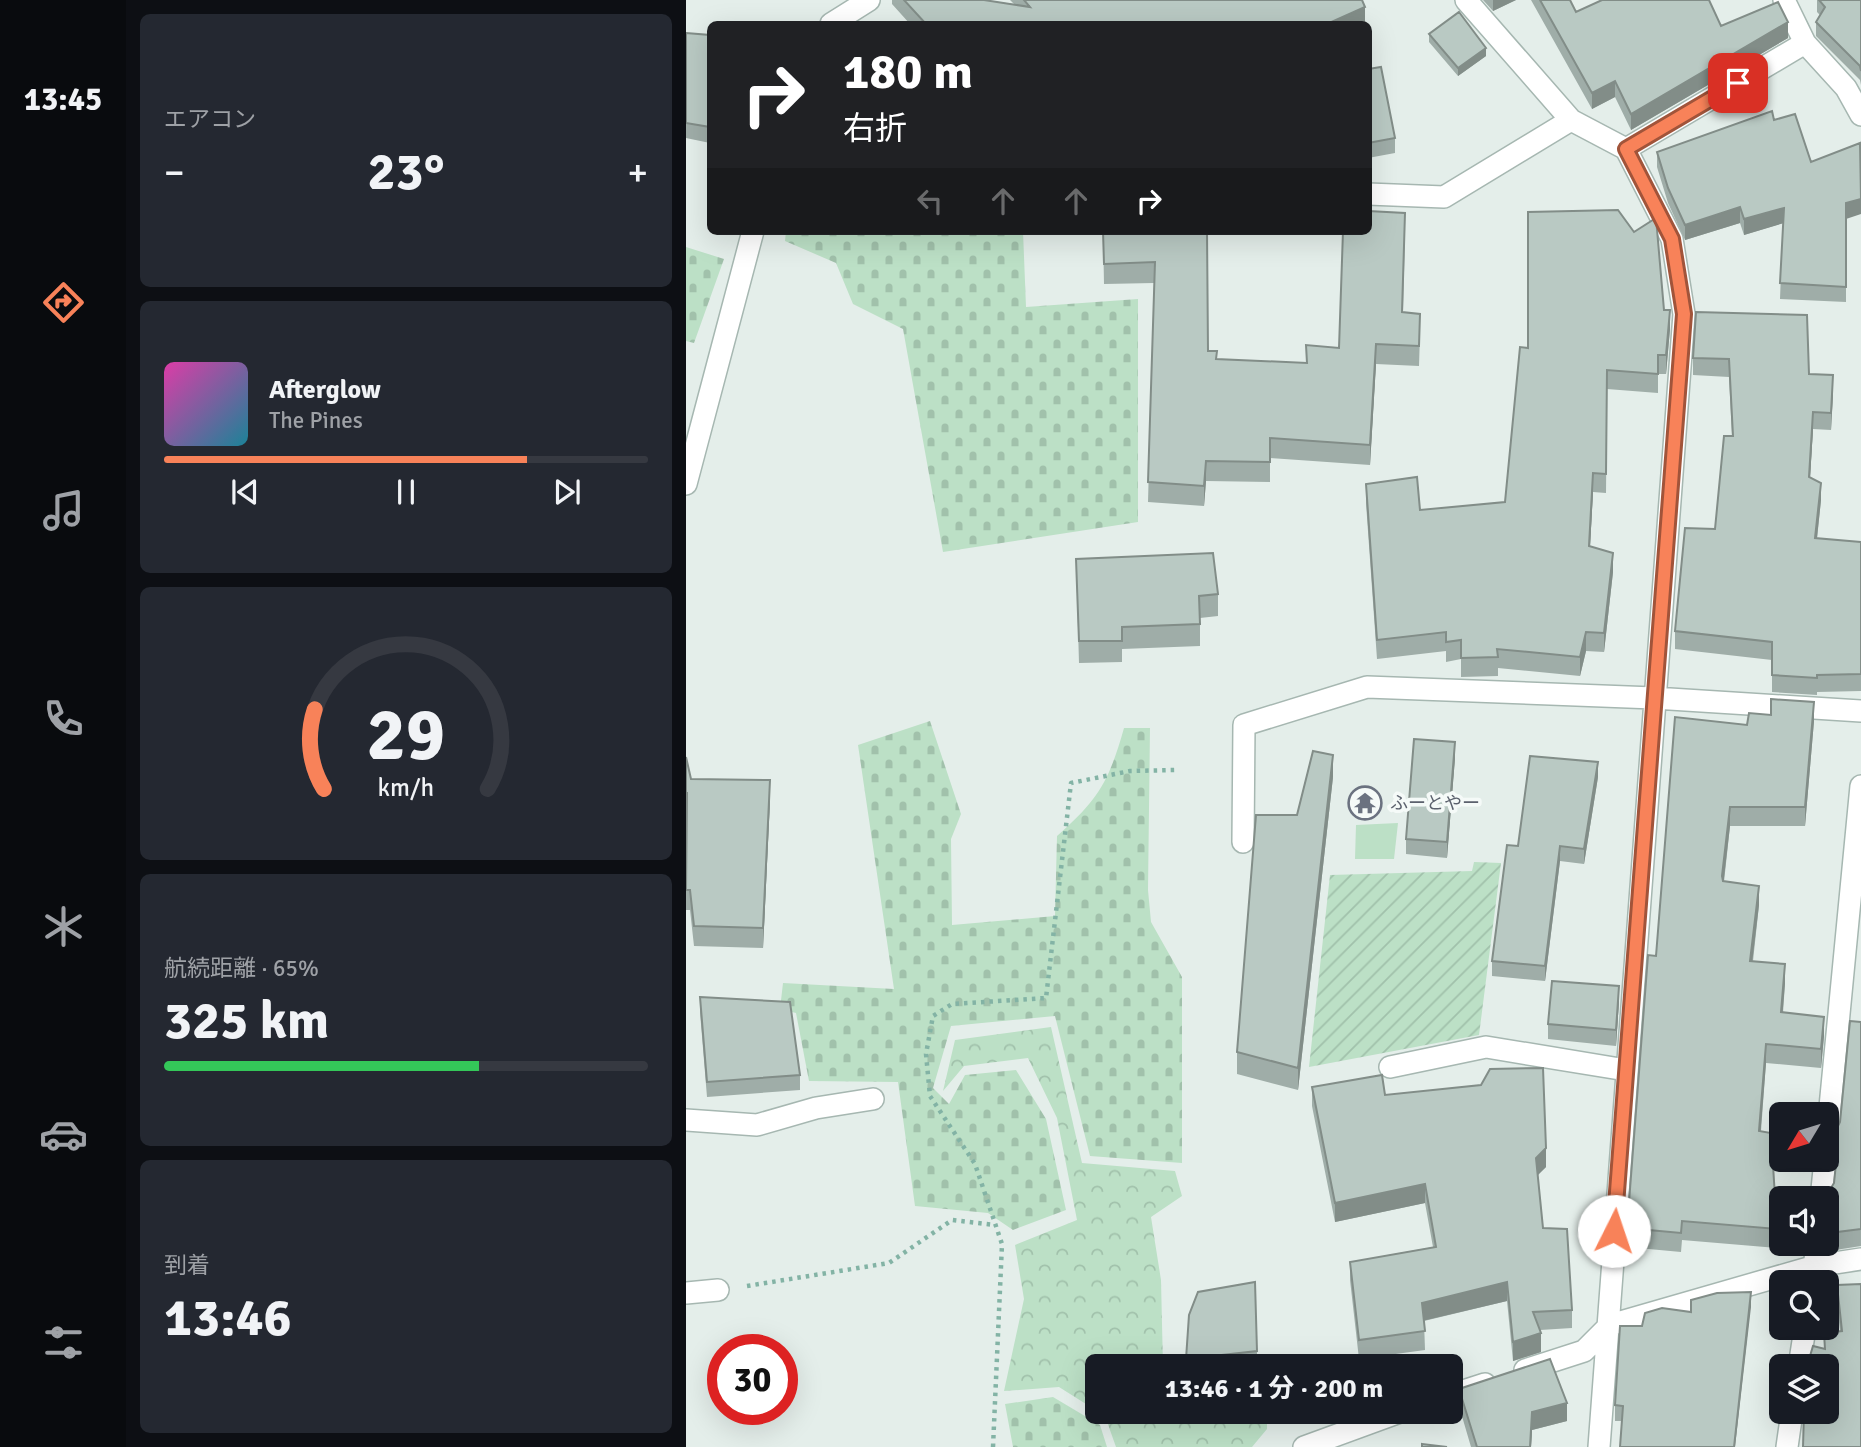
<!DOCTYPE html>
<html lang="ja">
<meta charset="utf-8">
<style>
body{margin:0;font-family:Signika,"Noto Sans JP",sans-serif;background:#242831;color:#f1f3f6;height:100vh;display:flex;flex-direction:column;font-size:26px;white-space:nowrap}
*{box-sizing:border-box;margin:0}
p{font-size:23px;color:#9ea1a6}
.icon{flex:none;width:38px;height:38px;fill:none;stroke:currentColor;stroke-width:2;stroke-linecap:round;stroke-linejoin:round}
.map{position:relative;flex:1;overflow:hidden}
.side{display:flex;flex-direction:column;gap:14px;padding:14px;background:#0d0f14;width:560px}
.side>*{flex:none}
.guide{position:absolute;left:21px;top:21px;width:665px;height:214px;border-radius:10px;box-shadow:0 7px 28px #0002;background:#202124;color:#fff;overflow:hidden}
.needle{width:46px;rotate:232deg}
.buttons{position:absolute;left:1083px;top:1102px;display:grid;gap:14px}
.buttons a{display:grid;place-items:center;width:70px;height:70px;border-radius:10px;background:#171b24;box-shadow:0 7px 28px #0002;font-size:35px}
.speed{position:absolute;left:21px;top:1334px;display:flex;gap:14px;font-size:35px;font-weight:700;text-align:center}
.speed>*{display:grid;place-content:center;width:91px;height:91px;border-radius:50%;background:#171b24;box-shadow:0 7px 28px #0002;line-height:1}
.speed .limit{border:10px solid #d22;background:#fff;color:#111}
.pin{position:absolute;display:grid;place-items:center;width:60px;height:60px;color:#fff;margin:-30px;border-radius:14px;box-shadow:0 4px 10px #0006}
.me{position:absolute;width:77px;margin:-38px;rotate:4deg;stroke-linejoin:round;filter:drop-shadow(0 0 5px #0008)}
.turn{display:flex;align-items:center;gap:24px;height:147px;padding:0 21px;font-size:32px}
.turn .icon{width:91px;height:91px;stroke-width:2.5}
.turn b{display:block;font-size:49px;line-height:60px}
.lanes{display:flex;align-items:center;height:66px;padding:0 21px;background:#0003;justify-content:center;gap:35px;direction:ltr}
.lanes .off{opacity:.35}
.big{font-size:52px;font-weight:700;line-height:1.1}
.side .widget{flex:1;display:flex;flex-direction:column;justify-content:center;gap:10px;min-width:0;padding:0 24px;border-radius:10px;background:#242831}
.side .dial{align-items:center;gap:0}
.dial svg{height:182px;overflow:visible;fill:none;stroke:#363941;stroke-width:7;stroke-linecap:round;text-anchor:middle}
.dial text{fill:#f1f3f6;stroke:none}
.song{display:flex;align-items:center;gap:21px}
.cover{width:84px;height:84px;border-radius:10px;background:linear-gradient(135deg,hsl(320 70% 55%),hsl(190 70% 35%))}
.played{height:7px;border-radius:4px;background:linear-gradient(90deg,#f88259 75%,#363941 75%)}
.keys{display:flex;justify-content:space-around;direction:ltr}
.heat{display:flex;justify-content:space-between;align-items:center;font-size:38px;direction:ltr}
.charge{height:10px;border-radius:5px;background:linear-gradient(90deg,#34c759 65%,#363941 0)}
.trip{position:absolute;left:399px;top:1354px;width:378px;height:70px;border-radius:10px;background:#171b24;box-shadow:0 7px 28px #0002;font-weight:700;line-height:70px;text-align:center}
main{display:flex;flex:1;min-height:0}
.menu{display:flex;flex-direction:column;width:126px;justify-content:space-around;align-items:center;background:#090b0e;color:#9ea1a6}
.menu .icon{width:49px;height:49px}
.menu .on{color:#f88259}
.menu b{font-size:32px;color:#f1f3f6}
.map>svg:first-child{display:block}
.green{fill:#bce0c6}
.forest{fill:url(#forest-crowns)}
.cemetery{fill:url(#cemetery-stones)}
.garden{fill:url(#garden-furrows)}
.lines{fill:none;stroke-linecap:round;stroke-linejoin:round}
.minor-casing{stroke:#a6b7b1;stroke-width:24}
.path{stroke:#83b3a5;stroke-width:4.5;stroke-dasharray:3.5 5;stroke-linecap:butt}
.minor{stroke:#fff;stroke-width:21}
.wall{fill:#9fada8}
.shaded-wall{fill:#828d88}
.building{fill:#b9c9c3;stroke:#828d88;stroke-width:2}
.route-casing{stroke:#a1543a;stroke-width:18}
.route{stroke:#f88259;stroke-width:12}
.labels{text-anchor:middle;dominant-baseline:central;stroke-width:7;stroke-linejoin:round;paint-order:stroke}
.worship-label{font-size:18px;fill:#5b616d;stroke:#f5faf8;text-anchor:start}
</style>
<main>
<nav class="menu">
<b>13:45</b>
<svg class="icon on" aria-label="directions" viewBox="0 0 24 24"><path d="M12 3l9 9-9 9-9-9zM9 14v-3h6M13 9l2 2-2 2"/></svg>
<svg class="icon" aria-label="music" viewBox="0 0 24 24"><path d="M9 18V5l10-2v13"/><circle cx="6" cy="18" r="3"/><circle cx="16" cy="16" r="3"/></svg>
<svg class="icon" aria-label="phone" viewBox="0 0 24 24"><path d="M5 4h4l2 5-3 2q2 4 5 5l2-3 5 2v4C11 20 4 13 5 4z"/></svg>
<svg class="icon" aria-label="climate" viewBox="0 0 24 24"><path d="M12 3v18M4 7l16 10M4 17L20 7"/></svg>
<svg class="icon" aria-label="car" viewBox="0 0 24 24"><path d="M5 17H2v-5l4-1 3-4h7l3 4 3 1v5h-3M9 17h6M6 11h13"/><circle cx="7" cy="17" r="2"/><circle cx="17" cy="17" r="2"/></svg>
<svg class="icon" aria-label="filters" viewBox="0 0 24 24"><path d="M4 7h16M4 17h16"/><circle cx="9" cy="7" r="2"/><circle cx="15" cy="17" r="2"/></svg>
</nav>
<section class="side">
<div class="widget"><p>エアコン</p>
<div class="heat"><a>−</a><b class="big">23°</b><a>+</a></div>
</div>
<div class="widget">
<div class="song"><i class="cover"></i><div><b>Afterglow</b><p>The Pines</p></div></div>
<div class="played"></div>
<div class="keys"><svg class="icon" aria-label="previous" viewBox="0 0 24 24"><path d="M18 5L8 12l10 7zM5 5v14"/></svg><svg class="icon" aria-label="pause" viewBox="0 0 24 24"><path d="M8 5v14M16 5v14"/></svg><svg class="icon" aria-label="next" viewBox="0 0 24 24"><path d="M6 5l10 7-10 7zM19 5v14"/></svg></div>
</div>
<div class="widget dial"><svg viewBox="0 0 100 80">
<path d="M14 69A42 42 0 1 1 86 69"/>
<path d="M14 69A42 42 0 0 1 10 34" stroke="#f88259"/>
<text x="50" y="56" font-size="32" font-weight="700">29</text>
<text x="50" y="72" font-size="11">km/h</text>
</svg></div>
<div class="widget"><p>航続距離 · 65%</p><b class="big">325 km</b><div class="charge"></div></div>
<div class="widget"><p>到着</p><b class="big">13:46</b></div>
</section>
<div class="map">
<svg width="1175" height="1447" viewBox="0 0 1175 1447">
<defs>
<pattern id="forest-crowns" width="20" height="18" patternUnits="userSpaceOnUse" patternTransform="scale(1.75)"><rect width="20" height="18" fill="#bce0c6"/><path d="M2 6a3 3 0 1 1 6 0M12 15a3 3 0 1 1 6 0" fill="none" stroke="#a1c1ab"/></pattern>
<pattern id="cemetery-stones" width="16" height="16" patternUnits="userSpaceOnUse" patternTransform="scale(1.75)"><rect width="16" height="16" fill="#bce0c6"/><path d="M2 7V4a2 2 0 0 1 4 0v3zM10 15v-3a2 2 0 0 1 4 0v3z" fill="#a1c1ab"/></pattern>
<pattern id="garden-furrows" width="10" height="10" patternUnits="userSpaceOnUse" patternTransform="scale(1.75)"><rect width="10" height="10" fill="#bce0c6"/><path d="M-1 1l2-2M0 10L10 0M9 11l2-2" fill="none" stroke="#a1c1ab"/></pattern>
</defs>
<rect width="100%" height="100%" fill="#e4eeea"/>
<path class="green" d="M712 823 708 859H669L670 825Z"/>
<path class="forest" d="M365 1027 396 1163 489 1171 496 1196 465 1217 475 1280 477 1367H411V1411L373 1387 318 1391 338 1299 329 1245 391 1220 371 1118 342 1058 278 1066 257 1091 269 1040Z
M414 1412H581V1429L566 1447H430L419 1416Z"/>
<path class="cemetery" d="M100 231H337L340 307 452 299V522L257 552 217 329 167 304 150 263 99 241Z
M0 247 38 259 8 343 0 341Z
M244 721 275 814 265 839 266 925 369 916 371 836C413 799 423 781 438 728H464L462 890 465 922 496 977V1163L404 1156 369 1016 265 1026 247 1088 263 1104 279 1075 330 1070 360 1119 380 1210 327 1230 302 1213 229 1206 212 1082 123 1081 110 1013 94 1009 97 983 208 989 172 745Z
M367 1397 414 1425 421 1447H327L319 1404Z"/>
<path class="garden" d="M788 862 815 863 793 1035 623 1067 644 875 786 871Z"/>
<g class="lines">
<defs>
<path id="minor" d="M780 0 885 120 940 149 986 239 998 314 913 1447
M1098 0 1119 43 1160 88 1175 115
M145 24 183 0
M940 149 1119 43
M682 194 758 197 885 120
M0 484 67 231
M557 842 558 725 681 687 968 698 1175 711
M704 1067 800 1047 940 1070
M0 1120 71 1125 130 1108 187 1099
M1141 1138 1175 786
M1135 1199 1139 1160
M1126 1283 1131 1244
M0 1293 32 1290
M1113 1367 1119 1328
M839 1370 898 1351 924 1325 1129 1266 1175 1259
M765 1395 799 1384
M618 1447 714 1412
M1101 1447 1106 1412"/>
</defs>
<use href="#minor" class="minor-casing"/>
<path class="path" d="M61 1286 203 1263 266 1220 309 1225
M307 1447 316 1244 289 1164 244 1096 240 1054 247 1016 266 1004 360 998 385 783 444 771 489 770"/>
<use href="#minor" class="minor"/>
</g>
<path class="wall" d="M206 0H298L328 4 324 0H676L679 24H224L206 4Z
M797 0H830L807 11Z
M845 0H884L890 12 1035 26 1102 38 945 130 929 97 906 109Z
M1131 0H1175V85L1174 80 1130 36V22L1134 15 1131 12Z
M0 33 24 35V143L0 138Z
M743 34 800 56 772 76 743 42Z
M682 69 709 138V153L682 158Z
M1088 120 1125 162 1160 219V302L1094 299 1097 223 1058 235 1054 223 999 240 982 203 971 167V152Z
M417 231H521L522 351 531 359 620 363 653 348 719 233 717 312 734 334 733 366 690 364 684 465 584 458V482L520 481 518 506 462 502 468 283 418 284Z
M978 310 984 329 980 374H972V393L921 389 920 493 907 492 904 547 927 572 918 652 900 651 894 676 812 668V676L775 677V659L760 662V651L691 659 680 503V484L734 510 819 502 842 348Z
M1010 312 1123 374 1147 392 1145 430 1127 429 1124 478 1135 500 1131 539 1175 542V691L1131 692V695L1086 692V660L989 649V631L1029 529 1046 436 1043 377 1007 375V358Z
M390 559 532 594V616L514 618V646L436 649V662L393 663Z
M1128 721 1119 826H1044L1038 882 1073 905 1067 961 1099 983 1097 1013 1138 1036 1135 1068 1080 1063 1075 1131 1091 1229V1248L996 1240 995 1252 941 1247V1228L970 956 1061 725Z
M769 758 761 858 720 854V839Z
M647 777 612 1090 551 1074V1052L611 815Z
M912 777 898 864 874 861 859 981 806 976V961L832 846Z
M5 779 84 800 77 948 8 946 4 910H0V829Z
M14 997 114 1075V1090L21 1097 14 1012Z
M933 1001 930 1046 862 1039V1024Z
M1175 1022V1246L1143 1251V1240L1141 1236V1199L1148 1183 1151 1158 1148 1151V1134L1154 1122Z
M626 1087 699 1095 860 1167 851 1175 857 1228 886 1310V1328L854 1330 855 1352 827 1361 821 1301 738 1321 739 1350 673 1359 664 1280V1262L747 1247 739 1203 649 1222 626 1106Z
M1151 1285 1175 1447 1138 1349V1333L1154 1331 1151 1304Z
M1065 1307 936 1421H929V1405L956 1326 1005 1312Z
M571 1351V1367H500V1359Z
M773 1389 881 1421 846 1430 845 1447H785L773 1406Z"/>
<path class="shaded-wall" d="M807 0H830L807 11Z
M679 7V24H641Z
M1102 22V38L945 130V114Z
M800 48V56L772 76V68Z
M929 81V97L906 109V93Z
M1175 199V214L1160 219V203Z
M1054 207V223L999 240V225Z
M1098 208V223L1058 235V219Z
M984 310V329L980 374V355Z
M690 344V364L684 465V445Z
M1147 375V392L1145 430V413Z
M1127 412V429L1123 495V477Z
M520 461V481L518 506V486Z
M907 473V492L903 565V546Z
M1135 483V500L1129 556V538Z
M927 553V572L918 652V633Z
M900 632V651L894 676V657Z
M1128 702V721L1119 826V807Z
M769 742V758L761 858V842Z
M647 755V777L612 1090V1068Z
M912 762V777L898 864V849Z
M84 780V800L77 948V928Z
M1044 807V826L1036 895V876Z
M874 846V861L859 981V966Z
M1073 886V905L1064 980V961Z
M1099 964V983L1095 1032V1012Z
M933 986V1001L930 1046V1030Z
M1138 1017V1036L1135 1068V1049Z
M1080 1044V1063L1073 1150V1131Z
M860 1148V1167L850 1177V1158Z
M739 1184V1203L649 1222V1203Z
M821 1282V1301L736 1321V1303Z
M1065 1292V1307L1049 1447H1048Z
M855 1333V1352L827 1361V1342Z
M881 1403V1421L846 1430 845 1447H844L846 1412Z"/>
<path class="building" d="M218 0H298L344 7 338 0H676L679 7 641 24H240Z
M854 0H884L890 12 916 0H1023L1035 26 1092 2 1102 22 945 114 929 81 906 93Z
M1133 0H1175V71L1174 66 1130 22 1139 7Z
M773 12 800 48 772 68 743 34Z
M0 33 24 35V127L0 123Z
M695 67 709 138 682 143V69Z
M1086 111 1088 120 1109 114 1125 162 1174 143 1175 199 1160 203V287L1094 283 1098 208 1058 219 1054 207 999 225 982 188 971 152Z
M932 210 948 232 970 218 978 310H984L980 355H972V374L921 370 920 474 907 473 903 546 927 553 918 633 900 632 894 657 811 649 812 657 775 658V640L760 642V632L691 640 680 484 731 477 734 510 819 502 834 347 842 348V212Z
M682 211 719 213 716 312 734 314 733 346 690 344 684 445 584 438V462L520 461 518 486 462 482 469 262 418 264 417 231H521L522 351H531L530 359 621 363 620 345 653 348 657 231H682Z
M1010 312 1121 315 1123 374 1147 375 1145 413 1127 412 1123 477 1135 483 1129 538 1175 542V674L1131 675V678L1086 675V642L989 631 999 528 1029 529 1038 436H1047L1043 359 1007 358Z
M527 553 532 594 513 596 514 624 436 627V641H393L390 559Z
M1085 699 1128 702 1119 807H1044L1036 876 1037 881 1073 886 1064 961 1099 964 1095 1012 1138 1017 1135 1049 1080 1044 1073 1131 1085 1133 1091 1229 996 1221 995 1233 941 1228 962 955 970 956 989 717 1061 725 1063 713 1085 715Z
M728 739 769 742 761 842 720 839Z
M627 751 647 755 612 1068 551 1052 570 815H611Z
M844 756 912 762 898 849 874 846 859 966 806 961 821 845 832 846Z
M0 757 5 779 84 780 77 928 8 926 4 890H0L1 793H0Z
M866 981 933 986 930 1030 862 1024Z
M14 997 104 1002 114 1075 21 1082Z
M1164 1021 1175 1022V1229L1143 1233V1222L1141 1219V1199L1142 1193 1148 1183 1152 1144 1148 1134 1154 1122Z
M857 1068 860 1148 850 1158 857 1228 881 1229 886 1310 847 1312 855 1333 827 1342 821 1282 736 1303 739 1331 673 1340 664 1262 750 1247 739 1184 649 1203 626 1087 696 1075 699 1095 795 1085 804 1069Z
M569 1282 571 1351 500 1359 503 1315 512 1292Z
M1175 1284V1447H1117L1118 1412H1141V1367H1117V1360L1124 1356 1127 1346 1139 1349 1138 1333 1156 1331 1151 1285Z
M1065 1292 1048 1447H934L937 1406 929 1405 934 1326H956L959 1313 976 1308 1005 1312V1300L1031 1293Z
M864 1359 881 1403 846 1412 844 1447H791L773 1389Z
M736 1444 761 1447H736Z"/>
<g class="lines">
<defs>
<path id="route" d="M928 1231 998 314 986 239 940 149 1052 83"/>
</defs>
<use href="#route" class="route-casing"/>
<use href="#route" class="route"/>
</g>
<defs>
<symbol id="temple-ring" viewBox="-11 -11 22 22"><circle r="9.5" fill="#f5faf8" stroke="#6b7280" stroke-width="1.5"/><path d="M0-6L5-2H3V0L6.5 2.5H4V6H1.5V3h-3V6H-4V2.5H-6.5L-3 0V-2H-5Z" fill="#6b7280"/></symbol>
</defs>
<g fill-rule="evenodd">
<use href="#temple-ring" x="660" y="784" width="38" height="38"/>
</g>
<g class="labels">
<g class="worship-label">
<text x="704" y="803">ふーとやー</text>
</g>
</g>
</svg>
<div class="buttons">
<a><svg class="needle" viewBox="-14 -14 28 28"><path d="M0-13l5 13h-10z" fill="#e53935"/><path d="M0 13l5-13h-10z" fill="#9ea1a6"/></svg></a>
<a><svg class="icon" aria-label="sound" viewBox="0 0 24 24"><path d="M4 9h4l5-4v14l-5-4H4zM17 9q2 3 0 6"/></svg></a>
<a><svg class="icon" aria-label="search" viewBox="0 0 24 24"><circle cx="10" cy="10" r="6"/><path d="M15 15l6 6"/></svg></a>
<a><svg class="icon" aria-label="layers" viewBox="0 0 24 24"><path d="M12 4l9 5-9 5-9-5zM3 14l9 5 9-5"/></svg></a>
</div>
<div class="speed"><div class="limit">30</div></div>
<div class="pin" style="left:1052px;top:83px;background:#d93025"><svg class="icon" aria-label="arrive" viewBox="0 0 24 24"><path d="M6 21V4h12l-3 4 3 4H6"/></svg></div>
<svg class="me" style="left:928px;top:1231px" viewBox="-20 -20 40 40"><circle r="19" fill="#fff"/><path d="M0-13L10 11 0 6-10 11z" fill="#f88259"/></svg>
<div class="trip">13:46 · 1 分 · 200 m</div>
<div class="guide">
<div class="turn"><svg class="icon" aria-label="right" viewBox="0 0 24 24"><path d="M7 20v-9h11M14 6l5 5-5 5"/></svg><div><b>180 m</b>右折</div></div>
<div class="lanes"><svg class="icon off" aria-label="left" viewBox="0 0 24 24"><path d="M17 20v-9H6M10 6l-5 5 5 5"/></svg><svg class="icon off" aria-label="ahead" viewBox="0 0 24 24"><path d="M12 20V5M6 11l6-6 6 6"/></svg><svg class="icon off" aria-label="ahead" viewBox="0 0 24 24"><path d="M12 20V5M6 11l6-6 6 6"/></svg><svg class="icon" aria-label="right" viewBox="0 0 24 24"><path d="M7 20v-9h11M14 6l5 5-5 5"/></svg></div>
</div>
</div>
</main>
